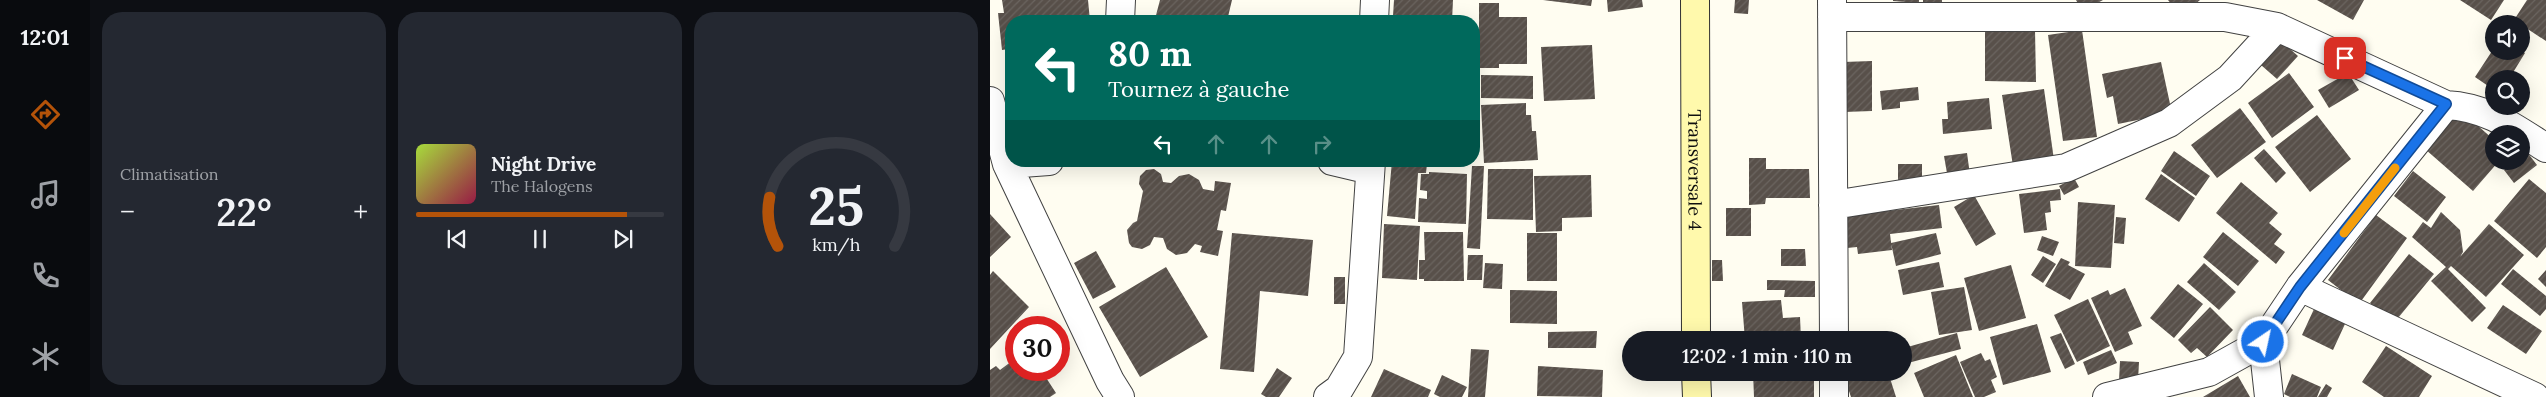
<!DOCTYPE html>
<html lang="fr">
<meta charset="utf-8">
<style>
body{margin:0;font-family:Lora,serif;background:#242831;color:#f1f3f6;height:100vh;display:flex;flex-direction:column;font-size:19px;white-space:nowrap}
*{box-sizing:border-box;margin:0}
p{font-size:16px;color:#9ea1a6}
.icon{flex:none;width:28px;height:28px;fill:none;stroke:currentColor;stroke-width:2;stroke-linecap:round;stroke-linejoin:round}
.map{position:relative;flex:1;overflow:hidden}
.details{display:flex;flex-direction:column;gap:12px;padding:12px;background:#0d0f14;width:900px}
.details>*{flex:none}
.hud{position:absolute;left:15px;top:15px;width:475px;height:152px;border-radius:20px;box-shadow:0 5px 20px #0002;background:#00695c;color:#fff;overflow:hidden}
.fabs{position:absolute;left:1495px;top:15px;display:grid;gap:10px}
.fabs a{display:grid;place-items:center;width:45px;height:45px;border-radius:50%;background:#171b24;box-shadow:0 5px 20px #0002;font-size:25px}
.speed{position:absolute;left:15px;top:316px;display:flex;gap:10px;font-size:25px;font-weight:700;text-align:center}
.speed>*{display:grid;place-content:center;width:65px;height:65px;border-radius:50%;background:#171b24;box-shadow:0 5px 20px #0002;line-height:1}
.speed .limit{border:8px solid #d22;background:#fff;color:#111}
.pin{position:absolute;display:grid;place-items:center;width:42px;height:42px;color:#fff;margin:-21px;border-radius:10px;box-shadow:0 2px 8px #0006}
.me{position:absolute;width:55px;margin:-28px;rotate:34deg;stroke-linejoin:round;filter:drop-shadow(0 0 4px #0008)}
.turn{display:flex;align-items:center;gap:18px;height:105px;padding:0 20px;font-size:22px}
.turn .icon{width:65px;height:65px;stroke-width:2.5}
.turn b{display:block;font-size:35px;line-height:42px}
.lanes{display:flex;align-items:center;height:48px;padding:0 20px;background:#0003;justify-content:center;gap:25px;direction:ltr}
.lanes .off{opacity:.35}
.big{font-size:38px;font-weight:600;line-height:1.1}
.details .widget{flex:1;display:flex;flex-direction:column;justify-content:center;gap:8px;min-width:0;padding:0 18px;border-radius:20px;background:#242831}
.details .dial{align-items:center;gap:0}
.dial svg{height:130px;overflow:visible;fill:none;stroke:#363941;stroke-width:7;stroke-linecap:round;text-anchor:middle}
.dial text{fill:#f1f3f6;stroke:none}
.song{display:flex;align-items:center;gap:15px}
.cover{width:60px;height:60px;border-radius:8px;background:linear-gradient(135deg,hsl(80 70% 55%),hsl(340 70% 35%))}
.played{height:5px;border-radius:2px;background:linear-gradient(90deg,#b45309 85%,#363941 85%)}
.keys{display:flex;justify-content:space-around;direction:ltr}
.heat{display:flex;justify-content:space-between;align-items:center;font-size:28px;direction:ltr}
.details .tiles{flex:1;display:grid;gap:12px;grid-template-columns:repeat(3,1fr)}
.trip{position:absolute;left:632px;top:331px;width:290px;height:50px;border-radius:25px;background:#171b24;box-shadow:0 5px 20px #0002;font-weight:600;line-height:50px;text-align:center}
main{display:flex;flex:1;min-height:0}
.dock{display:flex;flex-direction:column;width:90px;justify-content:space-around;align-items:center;background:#090b0e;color:#9ea1a6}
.dock .icon{width:35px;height:35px}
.dock .on{color:#b45309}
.dock b{font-size:22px;color:#f1f3f6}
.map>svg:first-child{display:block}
.building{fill:url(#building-hatch)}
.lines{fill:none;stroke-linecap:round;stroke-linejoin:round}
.street-casing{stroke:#424242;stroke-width:30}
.secondary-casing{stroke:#313131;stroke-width:30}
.street{stroke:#fff;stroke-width:28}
.secondary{stroke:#fff9ac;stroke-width:28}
.route-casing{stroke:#114b97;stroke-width:12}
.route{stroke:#1a73e8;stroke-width:9}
.slow{stroke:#f59e0b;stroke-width:9}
.labels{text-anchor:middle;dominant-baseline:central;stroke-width:5;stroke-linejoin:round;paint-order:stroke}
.street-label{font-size:18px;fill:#0f0f0f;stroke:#fff}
</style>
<main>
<nav class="dock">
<b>12:01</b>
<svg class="icon on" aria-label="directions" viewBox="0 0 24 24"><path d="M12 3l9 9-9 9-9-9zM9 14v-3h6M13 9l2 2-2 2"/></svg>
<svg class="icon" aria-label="music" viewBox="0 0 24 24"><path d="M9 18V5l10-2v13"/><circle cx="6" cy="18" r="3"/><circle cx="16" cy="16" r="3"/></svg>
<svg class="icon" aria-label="phone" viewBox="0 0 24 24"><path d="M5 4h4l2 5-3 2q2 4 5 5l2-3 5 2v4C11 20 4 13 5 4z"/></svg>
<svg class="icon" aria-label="climate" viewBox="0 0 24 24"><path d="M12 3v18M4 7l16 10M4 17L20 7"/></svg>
</nav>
<section class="details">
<div class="tiles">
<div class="widget"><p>Climatisation</p>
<div class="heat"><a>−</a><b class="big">22°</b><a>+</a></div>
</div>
<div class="widget">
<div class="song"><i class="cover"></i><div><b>Night Drive</b><p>The Halogens</p></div></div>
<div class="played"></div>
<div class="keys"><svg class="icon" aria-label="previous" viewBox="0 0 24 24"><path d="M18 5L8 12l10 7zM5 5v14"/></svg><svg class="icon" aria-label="pause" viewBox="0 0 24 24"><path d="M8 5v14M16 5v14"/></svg><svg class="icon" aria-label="next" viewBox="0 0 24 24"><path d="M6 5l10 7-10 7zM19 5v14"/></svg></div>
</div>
<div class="widget dial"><svg viewBox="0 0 100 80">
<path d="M14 69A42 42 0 1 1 86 69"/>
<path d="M14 69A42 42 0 0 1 9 39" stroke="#b45309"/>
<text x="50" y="56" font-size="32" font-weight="700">25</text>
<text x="50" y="72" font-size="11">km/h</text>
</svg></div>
</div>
</section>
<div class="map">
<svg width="1556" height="397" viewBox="0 0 1556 397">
<defs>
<pattern id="building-hatch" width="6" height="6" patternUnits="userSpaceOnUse" patternTransform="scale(1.25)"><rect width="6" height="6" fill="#58504a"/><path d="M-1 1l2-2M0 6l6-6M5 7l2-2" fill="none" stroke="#6b6560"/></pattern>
</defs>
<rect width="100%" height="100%" fill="#fffdf1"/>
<path class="building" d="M12 0H98L100 21H21L20 69 18 49 12 50 8 13H14Z
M170 0H242L237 21 165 19Z
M404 0H463L462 21H394V15L403 16Z
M553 0H602L601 6Z
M617 0H652L653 7 618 12Z
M745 0H759L758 14 744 13Z
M903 0H929V3L903 1Z
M933 0H952V8L933 7Z
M1086 0H1113L1092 11Z
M1178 0H1210L1191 16Z
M1327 0H1374L1363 20Z
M1470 0H1514L1501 20Z
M1537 0H1556V41L1524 20Z
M489 3H509V17H537V64H509V68H489Z
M995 30H1045L1046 82 995 81Z
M1092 30 1107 137 1073 141 1058 35Z
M1292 42 1308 56 1287 79 1271 65Z
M602 45 605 99 554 101 551 47Z
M1504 48V51L1531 50 1535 53 1519 79H1504V90L1485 77Z
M882 61V111L854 112 853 62Z
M1171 62 1182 113 1128 124 1123 96 1117 98 1112 74Z
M1299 73 1324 107 1282 138 1258 103Z
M1358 73 1369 90 1339 108 1328 90Z
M491 75 543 76V99L491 98Z
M928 87 929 100 910 102V108L892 110 890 91Z
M1054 89 1064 160 1023 166 1012 95Z
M999 98 1002 129 953 134 952 119H958L957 102Z
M536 103V115H541L542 131H546L548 160 494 163 491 105Z
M1250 108 1276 142 1227 178 1201 145Z
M1470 110 1504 140V161H1509L1483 191 1435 149Z
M1327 115 1361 159 1320 192 1285 147Z
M1274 149 1296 173 1286 183 1264 158Z
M1184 151 1220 176 1206 196 1171 171Z
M1537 152 1547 165 1524 183 1514 170 1526 161H1531V157Z
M977 153 980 175 958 179 954 156Z
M759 158H776V169H819L820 198H776L775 204 759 205Z
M402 161 437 164 436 173H428L425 219 397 216Z
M908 164H932V183H908Z
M482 166H494L490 249 477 248Z
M164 169 171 174 173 182 181 183 189 176 199 174 209 180 213 189 224 191 225 181 241 183 236 211 231 210 227 230 233 231 228 256 210 252 212 246 205 244 197 253 186 255 177 249 173 238 164 237 160 245 152 249 142 247 139 243 137 230 143 223 147 221 153 191 149 184 150 176 156 170Z
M498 169H543V220L497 219Z
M1423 171 1456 197 1437 222 1404 196Z
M439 172 477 174 476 224 428 222 429 198 437 199V191L430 190 431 174H439Z
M1171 174 1205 198 1189 222 1155 199Z
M601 175 602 217 572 218V231L546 232 544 176Z
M1084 178 1089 187 1074 195 1069 186Z
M1539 179 1556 193V247L1547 258 1504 221Z
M1251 182 1288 213 1279 223 1292 234 1284 244 1295 252 1286 264 1226 213Z
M1070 189 1071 200 1060 201 1061 212 1055 213 1057 230 1034 233 1029 194Z
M984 195 1006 234 986 246 964 207Z
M1088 202 1125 205 1121 268 1085 266Z
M949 205 952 228 900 234 902 250 868 254 867 247 857 248 853 216Z
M736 208H761V236H736Z
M1451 212 1470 230 1473 252 1470 257 1499 224 1534 255 1496 297 1461 266 1458 269 1496 308 1482 322 1441 281 1456 267 1422 237 1433 222 1441 228Z
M0 214 21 237 0 257Z
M1386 215 1417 238 1369 304 1338 280Z
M1126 217 1136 218 1134 244 1124 243Z
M394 224 430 226 427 280 392 278Z
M434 232H473L474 281H434V279H429V260H435Z
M1233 232 1269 261 1248 286 1213 257Z
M242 233 323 240 318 296 270 291 264 372 230 369Z
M537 233H567V281H537Z
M946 233 951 254 906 266 901 243Z
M1052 236 1069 242 1063 256 1047 250Z
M791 249H815L816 266H791Z
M106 251 126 287 103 299 84 263Z
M1419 254 1444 274 1404 323 1380 303Z
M478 255H493L492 280H477Z
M1053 256 1066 264 1053 283 1041 275Z
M1071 258 1080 262 1078 265 1095 274 1080 300 1055 286Z
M722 260H732L733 281H722Z
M949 262 954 287 913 295 908 270Z
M495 263 513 264 512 289 493 288Z
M1214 263 1246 292 1229 310 1197 282Z
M1021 265 1036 318 989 331 974 278Z
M176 267 218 337 150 377 109 307Z
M1523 269 1556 296V309L1550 316 1511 284Z
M1556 270V287L1548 279Z
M3 271 39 307 0 349V275Z
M344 277H355V304H344Z
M777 280 825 281V297H794L795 290H777Z
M1188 284 1213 304 1184 338 1160 318Z
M974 287 982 330 949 335 941 292Z
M1135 288 1152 326 1138 332 1143 344 1125 352 1101 298 1118 290 1120 295Z
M520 290 567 291V324L520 323Z
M1098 299 1120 346 1087 362 1064 315Z
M791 300 793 318 810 317 811 340H755L752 302Z
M1513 305 1552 331 1536 354 1497 328Z
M1220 307 1243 330 1217 357 1207 348 1201 353 1188 340Z
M1324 309 1355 324 1343 350 1312 335Z
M1047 324 1061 372 1013 385 1000 337Z
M607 331 606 348H558V332Z
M967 333 971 349 914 364V348Z
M1071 333 1085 364 1075 369 1060 337Z
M1396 346 1442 376 1429 397H1394L1372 382Z
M481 349 499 350 495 397H478Z
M1121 350 1127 363 1098 375 1093 362Z
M991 353 995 361 1000 359 1007 377 1001 380 1006 392 994 397H985L970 362Z
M966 355 983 397H934L924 373Z
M26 358V370H51L66 393 60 397H0V370L6 366 10 370Z
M1130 361 1149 362 1148 381 1129 380Z
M548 366 613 370 612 397 547 396Z
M287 368 302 378 289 397H276L271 394Z
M394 369 441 390 438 397H381Z
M763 372H824V397H764Z
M857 372H879V373L859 378Z
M885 372H898L906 397H861L856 382Z
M1302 374 1331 387 1327 397H1300L1294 394Z
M452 375 477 387 472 397H450L444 394Z
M1248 376 1260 397H1213Z
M1336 384 1342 388 1337 397H1328Z"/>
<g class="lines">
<defs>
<path id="street" d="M842 0 844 340
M842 17H1235L1287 27 1456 105C1497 107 1523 127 1556 148
M130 21 131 0
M384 21 385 0
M0 101 17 164 120 381 130 397
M342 161 380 170
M17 164 59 161
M843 205 1076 168 1179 123 1240 78 1287 27
M1310 287 1545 397
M1273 342 1279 397
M844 372V397
M338 397 349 389 368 357 381 161
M1117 397 1219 372 1273 342 1310 287 1456 105"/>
<g id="secondary">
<path id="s1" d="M705 0 706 340"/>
<path d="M706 372 707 397"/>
</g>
</defs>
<use href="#street" class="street-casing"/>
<use href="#secondary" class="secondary-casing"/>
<use href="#street" class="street"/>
<use href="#secondary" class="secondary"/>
</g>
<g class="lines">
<defs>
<path id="route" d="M1273 342 1310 287 1456 104 1355 58"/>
</defs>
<use href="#route" class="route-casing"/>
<use href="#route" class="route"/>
<path class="slow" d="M1354 233 1405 168"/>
</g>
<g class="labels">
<g class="street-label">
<text stroke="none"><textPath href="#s1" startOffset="170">Transversale 4</textPath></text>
</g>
</g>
</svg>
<div class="fabs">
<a><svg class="icon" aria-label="sound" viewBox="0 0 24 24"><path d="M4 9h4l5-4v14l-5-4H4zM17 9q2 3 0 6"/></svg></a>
<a><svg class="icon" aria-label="search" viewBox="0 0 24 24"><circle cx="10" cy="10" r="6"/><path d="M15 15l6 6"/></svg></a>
<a><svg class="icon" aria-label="layers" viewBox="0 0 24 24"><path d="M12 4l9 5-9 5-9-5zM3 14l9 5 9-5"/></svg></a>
</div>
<div class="speed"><div class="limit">30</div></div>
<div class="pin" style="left:1355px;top:58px;background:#d93025"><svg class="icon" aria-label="arrive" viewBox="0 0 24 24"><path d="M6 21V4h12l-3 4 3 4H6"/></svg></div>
<svg class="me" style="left:1273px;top:342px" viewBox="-20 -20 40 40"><circle r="17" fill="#1a73e8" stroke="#fff" stroke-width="3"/><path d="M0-11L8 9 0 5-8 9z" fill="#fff"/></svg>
<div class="trip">12:02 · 1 min · 110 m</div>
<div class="hud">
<div class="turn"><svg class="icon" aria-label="left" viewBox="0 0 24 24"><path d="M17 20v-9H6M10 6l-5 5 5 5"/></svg><div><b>80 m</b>Tournez à gauche</div></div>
<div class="lanes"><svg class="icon" aria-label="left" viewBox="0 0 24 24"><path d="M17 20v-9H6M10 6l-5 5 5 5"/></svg><svg class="icon off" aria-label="ahead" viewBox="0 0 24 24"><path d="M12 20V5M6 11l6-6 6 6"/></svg><svg class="icon off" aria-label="ahead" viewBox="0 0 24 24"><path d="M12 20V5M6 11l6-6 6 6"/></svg><svg class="icon off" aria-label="right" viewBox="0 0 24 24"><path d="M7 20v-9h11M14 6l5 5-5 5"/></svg></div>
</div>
</div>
</main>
